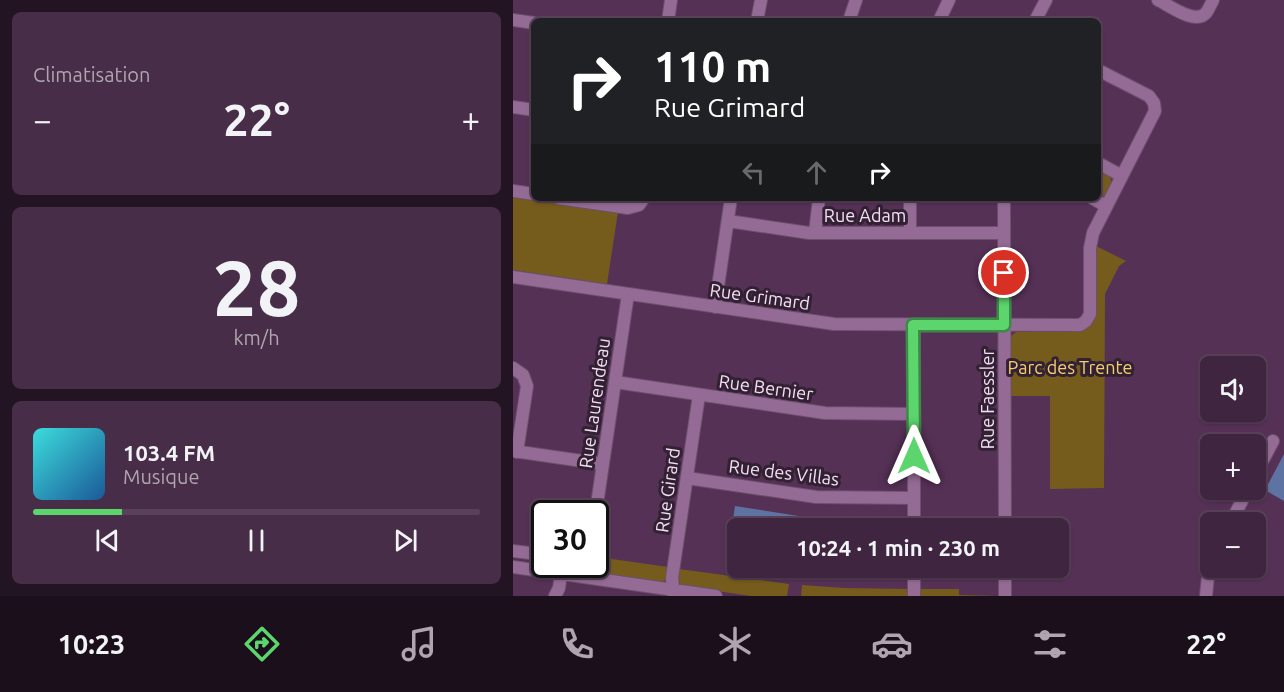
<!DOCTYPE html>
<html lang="fr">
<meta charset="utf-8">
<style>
body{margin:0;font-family:Ubuntu,sans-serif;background:#472d47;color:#f1f3f6;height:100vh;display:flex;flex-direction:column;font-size:22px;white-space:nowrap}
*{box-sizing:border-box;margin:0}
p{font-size:20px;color:#aea5b1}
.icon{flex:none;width:33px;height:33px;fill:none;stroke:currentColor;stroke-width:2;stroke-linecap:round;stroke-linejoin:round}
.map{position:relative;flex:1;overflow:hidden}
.drawer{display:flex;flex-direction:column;gap:12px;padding:12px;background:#231423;width:513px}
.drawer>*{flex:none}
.top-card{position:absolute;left:18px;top:18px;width:570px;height:183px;border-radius:9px;box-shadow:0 2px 4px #0004,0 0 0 2px #594259;background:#202124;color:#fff;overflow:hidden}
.tools{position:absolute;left:687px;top:356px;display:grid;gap:12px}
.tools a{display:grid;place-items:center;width:66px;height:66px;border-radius:9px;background:#402540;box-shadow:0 2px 4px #0004,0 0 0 2px #594259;font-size:30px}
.speed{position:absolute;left:18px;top:500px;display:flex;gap:12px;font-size:30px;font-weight:700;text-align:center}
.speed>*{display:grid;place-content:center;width:78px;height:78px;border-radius:50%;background:#402540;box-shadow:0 2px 4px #0004,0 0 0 2px #594259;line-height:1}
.speed .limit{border:3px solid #111;border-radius:9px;background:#fff;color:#111}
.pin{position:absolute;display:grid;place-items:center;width:51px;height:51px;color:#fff;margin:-26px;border:3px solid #fff;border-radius:50%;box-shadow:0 2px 6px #0007}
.me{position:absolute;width:66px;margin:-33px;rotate:0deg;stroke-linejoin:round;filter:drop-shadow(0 0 4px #0008)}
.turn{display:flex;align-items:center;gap:21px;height:126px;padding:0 24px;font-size:27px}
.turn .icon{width:78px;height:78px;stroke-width:2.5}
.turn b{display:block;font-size:42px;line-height:51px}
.lanes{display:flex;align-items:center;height:57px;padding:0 24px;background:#0003;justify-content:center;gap:30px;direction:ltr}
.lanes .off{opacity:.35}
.big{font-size:45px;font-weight:700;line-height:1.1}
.drawer .widget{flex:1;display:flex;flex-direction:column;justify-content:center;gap:9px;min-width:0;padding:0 21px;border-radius:9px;background:#472d47}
.drawer .dial{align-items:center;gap:0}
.dial b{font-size:78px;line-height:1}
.song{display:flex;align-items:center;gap:18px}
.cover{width:72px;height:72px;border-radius:9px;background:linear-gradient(135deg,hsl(180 70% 55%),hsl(210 70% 35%))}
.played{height:6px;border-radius:3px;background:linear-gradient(90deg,#5cd56d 20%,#594259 20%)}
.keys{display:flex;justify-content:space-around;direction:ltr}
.heat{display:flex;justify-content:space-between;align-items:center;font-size:33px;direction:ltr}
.trip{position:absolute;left:214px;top:518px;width:342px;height:60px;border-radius:9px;background:#402540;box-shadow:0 2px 4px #0004,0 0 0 2px #594259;font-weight:700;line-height:60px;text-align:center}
.dock{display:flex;height:96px;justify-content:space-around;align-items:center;background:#1a0f1a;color:#aea5b1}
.dock .icon{width:42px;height:42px}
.dock .current{color:#5cd56d}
.dock b{font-size:27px;color:#f1f3f6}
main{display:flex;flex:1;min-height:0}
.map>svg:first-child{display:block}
.green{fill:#755c1d}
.building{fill:#5f73a2}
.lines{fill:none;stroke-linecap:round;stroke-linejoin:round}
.minor-casing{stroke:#6e4f6f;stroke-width:14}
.minor{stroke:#946b94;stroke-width:12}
.route-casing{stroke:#3c8a47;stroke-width:15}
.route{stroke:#5cd56d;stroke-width:10}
.labels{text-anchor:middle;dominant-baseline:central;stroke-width:6;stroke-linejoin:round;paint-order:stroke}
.street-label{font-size:18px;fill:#f5def5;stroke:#312132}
.park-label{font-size:18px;fill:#f6ce70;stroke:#312132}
</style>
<main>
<section class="drawer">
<div class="widget"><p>Climatisation</p>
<div class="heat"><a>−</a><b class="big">22°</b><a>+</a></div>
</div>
<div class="widget dial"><b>28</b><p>km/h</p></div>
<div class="widget">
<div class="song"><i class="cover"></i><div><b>103.4 FM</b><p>Musique</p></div></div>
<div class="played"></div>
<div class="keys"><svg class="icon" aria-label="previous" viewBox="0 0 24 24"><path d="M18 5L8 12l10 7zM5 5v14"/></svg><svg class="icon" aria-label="pause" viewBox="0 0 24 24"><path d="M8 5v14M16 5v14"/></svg><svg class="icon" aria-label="next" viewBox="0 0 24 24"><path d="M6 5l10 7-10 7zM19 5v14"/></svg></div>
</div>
</section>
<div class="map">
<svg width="771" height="596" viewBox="0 0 771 596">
<rect width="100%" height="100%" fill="#563156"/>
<path class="green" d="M588 172C603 178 599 182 593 195L590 196 585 194V173Z
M0 197 105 212 94 284 0 270Z
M583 246 613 261 606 266 592 294 591 488 537 489V396H497L498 336 503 332H555L571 329Z
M85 557 155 567 153 580 149 582 86 574V572L83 568Z
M166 569 276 584 274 596H238L170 586C163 583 165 575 166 569Z
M289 585 331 588 396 589V596H288Z
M408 589H446V595L484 596H408Z"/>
<path class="building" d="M771 454V501L752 490Z
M222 506 292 517V519H384V528H225V532H218Z"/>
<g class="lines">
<defs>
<path id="minor" d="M645 0C657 6 682 25 693 13 696 9 698 4 700 0
M0 20 21 23
M155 21 158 0
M244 21 248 0
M336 21 343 0
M426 21 436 0
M522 21 533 0
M0 107 21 110
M585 163 609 176
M0 191 21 194
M45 198 115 208 126 205 131 198
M491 198 492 528
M579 198 593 206
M215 221 296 233H491
M302 233 306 198
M397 233V198
M0 277 321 324 567 325 573 321 577 314V248L580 233 642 111 641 103 636 96 585 70
M202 307 218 198
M401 325V528
M0 368 10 375 14 386 4 452
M102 382 312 413 401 414
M0 451 90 464
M742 475 760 441
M174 478 303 497 401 498
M82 518 115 294
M718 522 735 489
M0 551 32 555
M0 567 203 596
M401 567V596
M492 567V596
M42 596 46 588 48 574
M161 596 159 578 186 395
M693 596 695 576 698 564"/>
</defs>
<use href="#minor" class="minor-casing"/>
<use href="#minor" class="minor"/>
</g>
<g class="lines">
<defs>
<path id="route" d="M401 456 400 325H491V273"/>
</defs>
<use href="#route" class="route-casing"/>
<use href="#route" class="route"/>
</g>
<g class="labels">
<g class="street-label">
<text x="352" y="215">Rue Adam</text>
<text transform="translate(247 296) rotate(8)">Rue Grimard</text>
<text transform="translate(253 387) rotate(8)">Rue Bernier</text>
<text transform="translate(474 399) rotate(-90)">Rue Faessler</text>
<text transform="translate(81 403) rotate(-82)">Rue Laurendeau</text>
<text transform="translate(271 472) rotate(7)">Rue des Villas</text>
<text transform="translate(154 490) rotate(-82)">Rue Girard</text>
</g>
<g class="park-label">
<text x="557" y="367">Parc des Trente</text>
</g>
</g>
</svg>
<div class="tools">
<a><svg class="icon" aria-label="sound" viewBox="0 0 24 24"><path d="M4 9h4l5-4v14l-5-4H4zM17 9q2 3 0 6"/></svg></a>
<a>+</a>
<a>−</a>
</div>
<div class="speed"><div class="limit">30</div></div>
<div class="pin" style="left:491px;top:273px;background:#d93025"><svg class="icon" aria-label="arrive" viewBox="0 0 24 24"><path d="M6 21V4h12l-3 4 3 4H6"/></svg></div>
<svg class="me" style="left:401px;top:456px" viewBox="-20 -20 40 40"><path d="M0-17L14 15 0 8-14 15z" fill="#5cd56d" stroke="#fff" stroke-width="4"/></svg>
<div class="trip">10:24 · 1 min · 230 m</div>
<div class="top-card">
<div class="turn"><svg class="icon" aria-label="right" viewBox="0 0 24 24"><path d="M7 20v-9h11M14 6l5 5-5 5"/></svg><div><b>110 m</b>Rue Grimard</div></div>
<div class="lanes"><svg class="icon off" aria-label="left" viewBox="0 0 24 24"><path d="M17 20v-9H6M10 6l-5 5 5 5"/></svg><svg class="icon off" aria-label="ahead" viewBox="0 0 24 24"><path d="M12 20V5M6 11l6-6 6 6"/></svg><svg class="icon" aria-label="right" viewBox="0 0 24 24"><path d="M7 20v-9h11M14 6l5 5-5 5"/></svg></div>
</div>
</div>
</main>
<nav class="dock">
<b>10:23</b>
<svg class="icon current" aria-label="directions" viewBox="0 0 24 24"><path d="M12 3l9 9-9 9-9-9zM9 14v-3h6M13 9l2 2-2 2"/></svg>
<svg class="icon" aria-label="music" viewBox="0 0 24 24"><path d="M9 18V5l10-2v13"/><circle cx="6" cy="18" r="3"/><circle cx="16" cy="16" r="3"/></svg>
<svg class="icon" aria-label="phone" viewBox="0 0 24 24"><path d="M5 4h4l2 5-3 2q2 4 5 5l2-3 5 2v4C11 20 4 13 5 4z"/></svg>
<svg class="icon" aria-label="climate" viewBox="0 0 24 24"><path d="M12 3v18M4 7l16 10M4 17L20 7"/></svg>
<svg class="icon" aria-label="car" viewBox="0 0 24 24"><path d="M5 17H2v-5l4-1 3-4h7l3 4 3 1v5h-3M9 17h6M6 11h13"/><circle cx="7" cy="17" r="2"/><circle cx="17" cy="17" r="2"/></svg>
<svg class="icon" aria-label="filters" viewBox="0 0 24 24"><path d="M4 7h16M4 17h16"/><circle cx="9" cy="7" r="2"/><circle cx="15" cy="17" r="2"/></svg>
<b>22°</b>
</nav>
